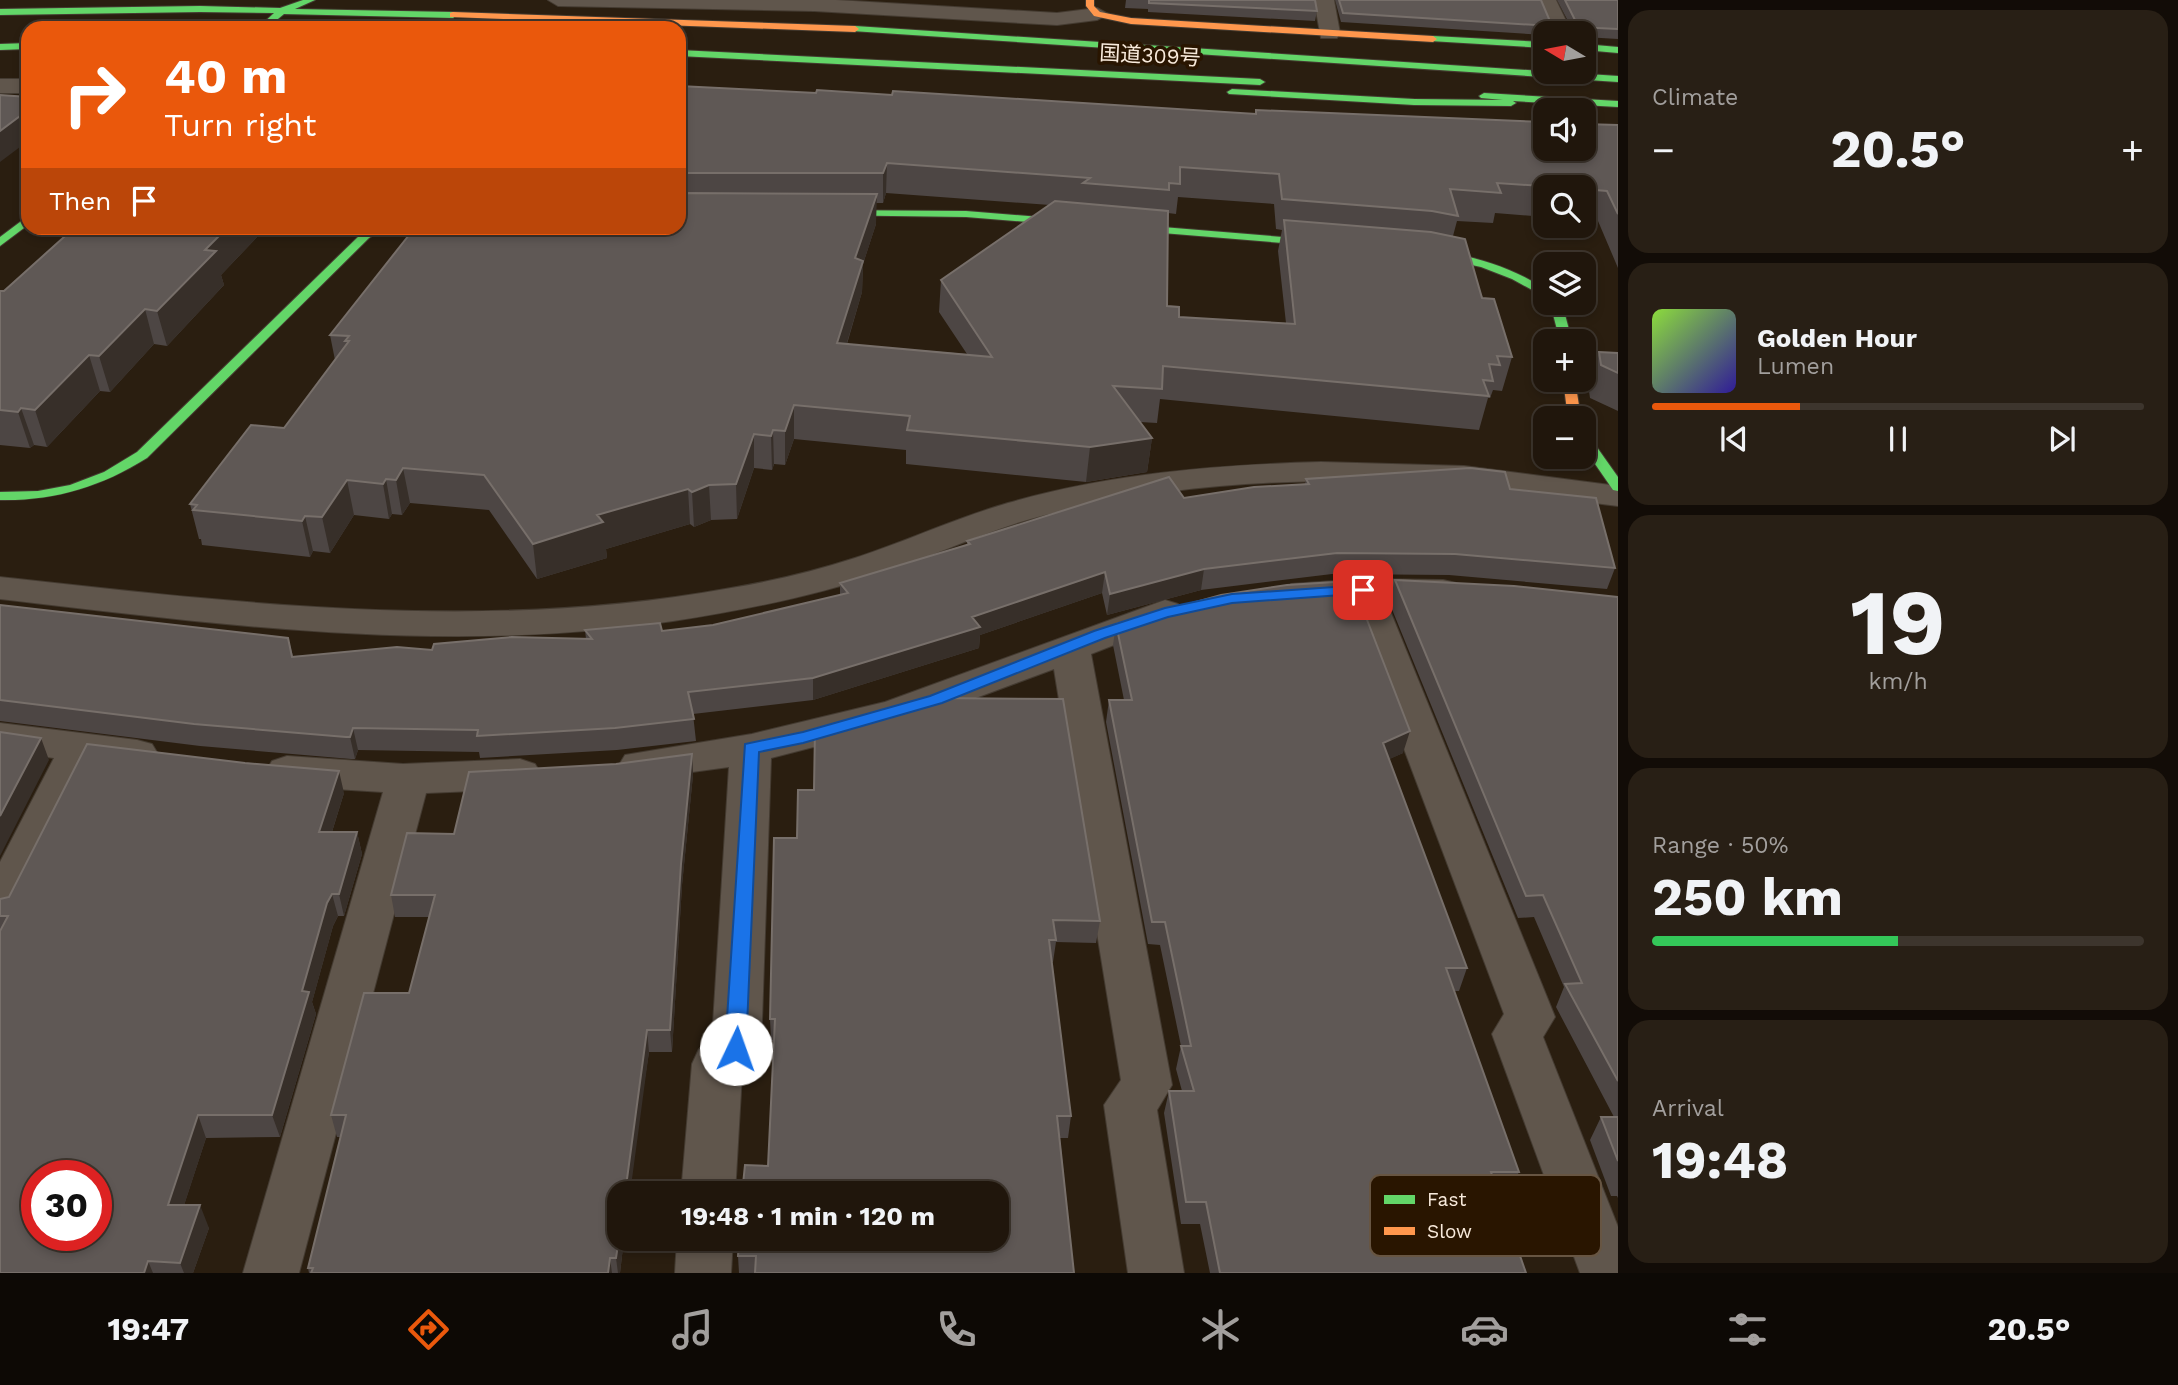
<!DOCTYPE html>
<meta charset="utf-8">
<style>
body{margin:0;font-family:"Work Sans","Noto Sans JP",sans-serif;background:#281f15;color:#f1f3f6;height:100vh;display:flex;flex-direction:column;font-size:26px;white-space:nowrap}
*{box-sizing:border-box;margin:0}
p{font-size:23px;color:#a29f9d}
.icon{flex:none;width:38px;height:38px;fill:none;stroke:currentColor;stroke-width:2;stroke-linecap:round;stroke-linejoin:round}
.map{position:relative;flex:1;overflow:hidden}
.details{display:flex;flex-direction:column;gap:10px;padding:10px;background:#120c07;width:560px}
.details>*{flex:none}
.guide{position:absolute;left:21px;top:21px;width:665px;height:214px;border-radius:21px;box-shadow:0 4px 10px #0003,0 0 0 2px #3d352d;background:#ea580c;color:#fff;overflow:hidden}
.needle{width:46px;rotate:280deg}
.buttons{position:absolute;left:1533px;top:21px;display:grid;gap:14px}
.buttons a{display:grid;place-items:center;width:63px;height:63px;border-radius:14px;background:#20160c;box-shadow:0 4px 10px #0003,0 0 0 2px #3d352d;font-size:35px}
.speed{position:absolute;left:21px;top:1160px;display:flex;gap:14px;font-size:35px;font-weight:700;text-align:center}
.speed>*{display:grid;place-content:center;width:91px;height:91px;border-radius:50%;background:#20160c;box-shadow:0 4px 10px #0003,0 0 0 2px #3d352d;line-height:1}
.speed .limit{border:10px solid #d22;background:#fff;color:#111}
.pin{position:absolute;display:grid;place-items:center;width:60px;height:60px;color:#fff;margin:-30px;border-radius:14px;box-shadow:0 4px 10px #0006}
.me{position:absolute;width:77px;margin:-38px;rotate:3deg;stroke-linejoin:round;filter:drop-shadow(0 0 5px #0008)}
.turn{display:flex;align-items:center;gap:24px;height:147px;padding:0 28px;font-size:32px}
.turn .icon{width:91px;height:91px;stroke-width:2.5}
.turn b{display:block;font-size:49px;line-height:60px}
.then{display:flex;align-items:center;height:66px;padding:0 28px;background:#0003;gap:14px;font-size:26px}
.big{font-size:52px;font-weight:700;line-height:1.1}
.details .widget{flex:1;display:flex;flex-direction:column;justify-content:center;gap:10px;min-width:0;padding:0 24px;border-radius:21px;background:#281f15}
.details .dial{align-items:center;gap:0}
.dial b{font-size:91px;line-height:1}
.song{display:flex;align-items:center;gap:21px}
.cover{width:84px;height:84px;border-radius:10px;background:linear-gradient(135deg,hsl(90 70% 55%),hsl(250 70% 35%))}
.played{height:7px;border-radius:4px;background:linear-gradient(90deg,#ea580c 30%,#3d352d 30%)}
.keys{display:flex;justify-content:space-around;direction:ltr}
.heat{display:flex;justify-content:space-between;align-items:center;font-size:38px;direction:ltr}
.charge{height:10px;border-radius:5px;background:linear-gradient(90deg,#34c759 50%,#3d352d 0)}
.trip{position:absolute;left:607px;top:1181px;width:402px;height:70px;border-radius:21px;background:#20160c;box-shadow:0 4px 10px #0003,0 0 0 2px #3d352d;font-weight:700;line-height:70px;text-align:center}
.dock{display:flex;height:112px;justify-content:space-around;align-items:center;background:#0d0905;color:#a29f9d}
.dock .icon{width:49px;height:49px}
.dock .current{color:#ea580c}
.dock b{font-size:32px;color:#f1f3f6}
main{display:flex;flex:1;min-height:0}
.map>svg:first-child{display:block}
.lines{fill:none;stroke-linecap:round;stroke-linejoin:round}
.street-casing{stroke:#443b31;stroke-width:2}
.fast-casing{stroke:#443b31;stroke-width:2}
.slow-casing{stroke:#443b31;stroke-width:2}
.street{fill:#60564c;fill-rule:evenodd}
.fast{fill:#63d668;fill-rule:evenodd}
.slow{fill:#ff974d;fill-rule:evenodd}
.wall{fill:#4d4644;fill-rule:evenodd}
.shaded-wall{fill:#372f29}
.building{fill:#5f5855;stroke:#776f6a;stroke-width:2;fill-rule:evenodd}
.route{fill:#1a73e8;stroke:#114b97;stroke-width:2}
.labels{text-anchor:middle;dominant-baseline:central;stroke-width:7;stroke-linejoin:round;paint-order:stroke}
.far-street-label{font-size:21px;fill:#f8eadb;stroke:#291500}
.key{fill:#291500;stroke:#675542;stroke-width:2}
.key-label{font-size:19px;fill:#f8eadb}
</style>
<main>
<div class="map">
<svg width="1618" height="1273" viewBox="0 0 1618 1273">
<rect width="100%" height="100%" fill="#2a1e10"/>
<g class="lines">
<defs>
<path id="street" d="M548 0H836L1057 13 1097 8 1108 14 1097 20 1057 25 814 11 558 6Z
M1314 0H1334L1340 33 1337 38H1321Z
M1536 0H1556L1572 33H1550Z
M0 79H28V93H0Z
M1321 462 1464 466 1618 486V506C1558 499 1498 488 1438 484 1308 476 1171 483 1045 515 989 529 937 555 882 573 815 596 744 610 673 621 449 655 224 625 0 599V577C244 604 487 633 731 588 773 581 815 571 855 558 907 541 956 518 1008 503 1109 474 1215 465 1321 462Z
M1363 579 1443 580 1456 583 1462 591 1456 599 1443 602 1387 603 1555 1017 1543 1037 1618 1227V1273H1580L1492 1034 1504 1014 1349 603H1304L1291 600 1285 592 1291 584Z
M1165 600 1178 604 1184 612 1178 620 1091 654 1172 1085 1157 1110 1184 1273H1128L1104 1105 1121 1080 1054 669 914 721 771 758 761 1050 754 1064 742 1074 735 1194H681L692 1064 699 1049 712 1040 729 767 640 779 625 775 619 765 625 755 752 734 885 702Z
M0 723 137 740 152 744 158 754 152 764 137 768 93 763 16 918 0 923V862L54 758 0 751Z
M287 756 403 764 520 759 535 764 541 774 535 784 520 789 426 793 299 1273H243L383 792 287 786 272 781 266 771 272 761Z
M677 1239H733L731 1273H675Z"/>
<path id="fast" d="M303 0H315L295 9 453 12 457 15 453 18 284 14 267 28H258L274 13 200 12 0 15V9L200 6 280 8Z
M855 26 1618 76V82L852 31V27Z
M1433 36 1545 42V48L1430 41V37Z
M28 43V49L0 50V44Z
M1584 44 1618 47V53L1584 50Z
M679 50 1260 79 1265 82 1260 85 679 56Z
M1232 89 1414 99 1503 100 1481 98 1479 96 1484 93 1618 101V107L1513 101 1516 103 1511 106 1414 105 1229 94 1227 92Z
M823 210 966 211 1332 241 1338 244 1332 247 966 217 819 215V211Z
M28 216V225L0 246V237Z
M372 228H385L369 238 147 458C101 487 54 501 0 500V492L38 491 70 485 104 472 137 452 361 234Z
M1420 248C1465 254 1507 264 1545 289V297L1512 279 1481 267 1416 253 1414 251Z
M1550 303H1562L1572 341H1560Z
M1584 435 1589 436 1618 477V491L1613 490 1584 448Z"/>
<path id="slow" d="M1086 0H1094V6L1100 12 1131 18 1433 36 1437 39 1433 42 1131 24 1094 16 1086 6Z
M453 12 855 26 859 29 855 32 450 17V13Z
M1563 380H1575L1581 418H1568Z"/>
</defs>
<use href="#street" class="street-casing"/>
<use href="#fast" class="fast-casing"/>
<use href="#slow" class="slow-casing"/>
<use href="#street" class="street"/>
<use href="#fast" class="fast"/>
<use href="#slow" class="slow"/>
</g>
<path class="wall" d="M1126 0H1315L1317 11 1315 21 1148 12V9L1125 8Z
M1335 0H1541L1552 26 1550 33H1545V35L1341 22Z
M1557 0H1618V39L1584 37V33H1553L1555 26 1570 25Z
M679 86 816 93 892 95 1255 114 1256 110 1618 125V268L1598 221 1584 220V187H1545V217L1495 213 1493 223 1457 221 1453 236 1512 357 1502 391 1493 390 1490 398H1488L1479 430 1160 399 1157 423 1140 422 1152 438 1147 472 1086 482 906 464V450L794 439 785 465 774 464 772 470 754 468 737 519 711 520 694 527 690 524 606 549 607 558 537 579 489 510 410 503 402 515 392 514 389 519 354 515 330 553 313 551 310 557 202 545 201 539H199L190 504 284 428 335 360 330 335 435 232 679 228ZM886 193 1050 205 941 280 939 312 967 354 847 344 862 292 863 264 876 224V203H883ZM1178 197 1274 204 1276 229 1282 230 1278 251 1286 323 1179 317 1167 306 1168 213 1176 214Z
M260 234 221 275 224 285 167 346 154 344 110 392 100 391 47 447 34 445 30 448 0 445V291H4Z
M1599 352 1618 353V411L1590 398 1588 385Z
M1306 479 1510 489 1615 568 1607 589 1449 575 1332 574 1201 590 1107 615 1102 593 980 635 979 648 813 700 693 714 696 741 617 750 480 758 479 752 358 750 355 759H351L200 746 0 721V605L288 638 293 656 432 650 586 639 585 630 662 631 713 625 840 595V583L967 545V541L1184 498 1305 484Z
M1395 580 1618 597V1198L1617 1196H1611L1590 1140 1601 1117H1614L1556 1007 1564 987 1534 917 1518 918 1389 602Z
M1116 624 1403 753 1389 759 1467 968 1459 991H1454L1519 1172 1509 1194H1499L1526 1273H1210L1200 1224H1181L1164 1113 1169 1091H1182L1176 1069 1181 1046 1160 945 1148 944 1106 722 1109 700H1124L1113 645Z
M692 754 693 775 682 885 672 1052H649L620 1239H624L620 1273H309L308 1268 341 1137H337L331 1115 409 993 429 917H395L391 895 454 834 616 764Z
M344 793 332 832H357L362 854 344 916H338L333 926 312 1002 316 1014 280 1137 206 1138 184 1205 209 1228 193 1273H0V899Z
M774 838 1100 921 1096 943 1056 942 1053 962H1052L1071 1116 1068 1138H1060L1074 1273H739L738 1256 768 1166 774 1041H771L770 1019Z"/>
<path class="shaded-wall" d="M28 110V141L0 162V131Z
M887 163 886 193 883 203V173Z
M877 194 876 224 863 264 862 292 837 376V343L855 258Z
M227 228H258L260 234 221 275 224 285 167 346 157 311 205 250Z
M145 309 154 344 110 392 99 356Z
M89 355 100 391 47 447 35 410Z
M794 405V439L785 465V431Z
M21 408 34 445 30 448 18 412Z
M773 430 774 464 772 470 771 436Z
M754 434V468L737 519 736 484Z
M1152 438 1147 472 1086 482 1090 447Z
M403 468 410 503 402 515 396 480Z
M386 479 392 514 389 519 383 484Z
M347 480 354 515 330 553 322 517Z
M709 485 711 520 694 527 692 492Z
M688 489 690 524 606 549 607 558 537 579 533 544 597 515Z
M305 516 313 551 310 557 302 521Z
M1204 569 1201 590 1107 615 1110 594Z
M1105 572 1102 593 980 635 979 648 813 700V678L972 617Z
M353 728 358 750 355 759 350 737Z
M1410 731 1403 753 1377 765 1383 743Z
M41 738 49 760 0 856V816Z
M692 754 693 775 682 885 672 1052 670 1030 681 864Z
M339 771 344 793 325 854 319 832Z
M357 832 362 854 344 916 339 894Z
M332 894 338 916 333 926 312 1002 316 1014 280 1137 272 1115 302 991 327 903Z
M647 1030 649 1052 630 1194H625Z
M198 1115 206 1138 177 1227 168 1205Z
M200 1205 209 1228 193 1273H184L180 1263Z
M620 1232V1239H624L620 1273H618L616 1258Z
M610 1258 612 1273H608Z
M148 1261 153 1273H144Z"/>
<path class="building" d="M1149 0H1315L1317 11 1149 3Z
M1339 0H1541L1552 26 1343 13Z
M1565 0H1618V29L1555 26 1577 24Z
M679 86 816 93 817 90 892 95 893 91 1256 114V110L1545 122V149H1584V124L1618 125V214L1607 191 1584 189V187H1557L1497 183 1501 193 1450 189 1458 216 1432 211 1282 199 1279 174 1180 167V184L1169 183V190L1083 183 1090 178 887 163 883 173H679Z
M0 95 28 97V110L0 131Z
M679 193 877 194 855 258 863 261 837 343 992 357 941 280 1055 201 1168 211 1167 306 1179 307V317L1295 324 1284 220 1431 232 1465 239 1482 298 1494 299 1512 357 1497 356 1500 365 1489 364 1493 381 1483 380 1489 396 1163 366 1162 389 1113 386 1152 438 1090 447 907 430 910 416 794 405 785 431 773 430 771 436 754 434 736 484 709 485 692 492 688 489 597 515 603 522 533 544 484 475 403 468 396 480 386 479 383 484 347 480 322 517 305 516 302 521 193 510 197 505 190 504 251 425 284 428 349 341H345L349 336 330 335 413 230 435 232 438 228H679Z
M74 228H227L205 250 216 251 157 311 145 309 99 356 89 355 35 410 21 408 18 412 0 410V291H4Z
M1599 352 1618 353V373L1601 365Z
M1470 468 1505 472 1510 489 1596 498 1615 568 1455 554 1337 553 1204 569 1110 594 1105 572 972 617 980 627 813 678 688 692 694 719 615 728 477 736 478 730 353 728 350 737H346L194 724 0 700V605L288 638 292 657 397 647 432 650 434 644 512 637 592 639 585 630 660 623 662 631 713 625 848 593 840 583 970 544 967 541 1169 477 1184 498 1254 487 1309 484 1306 479Z
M1395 580 1514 586 1618 597V1081L1565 984 1582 983 1543 895 1526 896Z
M1352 581 1410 731 1383 743 1467 968H1446L1519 1172H1491L1526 1273H1220L1206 1202H1186L1169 1091H1194L1181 1046H1191L1165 922H1152L1109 700H1132L1116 624 1221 595 1287 585Z
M930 698 1063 699 1100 921 1053 920 1056 940H1049L1071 1116H1057L1074 1273H755L756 1256H738L739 1239H998V1194H742L745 1165 768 1166 775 1019H770L774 838H797L798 790H814L815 729Z
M0 732 41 738 0 816Z
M87 744 245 763 339 771 319 832H357L339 894H332L327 903 302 991 309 992 272 1115H198L168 1205H200L180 1263 148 1261 144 1273H0V931L8 916H0V899L9 897ZM37 1176H96V1236H37Z
M692 754 681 864 670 1030H647L625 1194H620V1232L616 1258H610L608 1273H311L313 1268H308L346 1115H331L364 993H409L435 895H391L407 833 454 834 469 772 616 764Z
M1601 1117H1618V1161Z"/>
<path class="route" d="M1363 585 1368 587V593L1232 603 1168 617 1105 638 942 703 803 743 759 752 746 1049 743 1055 736 1058 728 1055 725 1049 745 744 803 732 930 696 1094 631 1165 608 1232 594Z"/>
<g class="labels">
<g class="far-street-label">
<text transform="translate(1150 55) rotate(3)">国道309号</text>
</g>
</g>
<rect x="1370" y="1175" width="231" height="81" rx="10" class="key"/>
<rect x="1384" y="1195" width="31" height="9" fill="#63d668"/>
<rect x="1384" y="1227" width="31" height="8" fill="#ff974d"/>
<g class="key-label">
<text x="1427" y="1206">Fast</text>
<text x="1427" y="1238">Slow</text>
</g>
</svg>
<div class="buttons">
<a><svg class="needle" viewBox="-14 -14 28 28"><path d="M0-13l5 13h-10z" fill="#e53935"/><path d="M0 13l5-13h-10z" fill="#a29f9d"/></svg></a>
<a><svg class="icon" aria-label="sound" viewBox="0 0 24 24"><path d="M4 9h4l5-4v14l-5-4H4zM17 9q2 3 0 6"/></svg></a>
<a><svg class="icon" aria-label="search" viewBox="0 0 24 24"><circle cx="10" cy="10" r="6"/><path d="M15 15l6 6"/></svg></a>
<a><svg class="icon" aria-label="layers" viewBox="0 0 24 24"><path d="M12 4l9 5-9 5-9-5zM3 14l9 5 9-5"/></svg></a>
<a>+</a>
<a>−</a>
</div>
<div class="speed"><div class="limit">30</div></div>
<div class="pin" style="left:1363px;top:590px;background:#d93025"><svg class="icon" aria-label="arrive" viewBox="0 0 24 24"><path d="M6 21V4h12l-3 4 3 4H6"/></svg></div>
<svg class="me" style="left:736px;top:1049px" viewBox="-20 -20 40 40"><circle r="19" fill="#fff"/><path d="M0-13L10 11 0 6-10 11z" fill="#1a73e8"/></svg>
<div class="trip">19:48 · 1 min · 120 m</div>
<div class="guide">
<div class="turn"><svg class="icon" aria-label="right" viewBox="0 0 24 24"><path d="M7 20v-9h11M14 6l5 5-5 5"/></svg><div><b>40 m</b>Turn right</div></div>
<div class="then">Then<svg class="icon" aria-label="arrive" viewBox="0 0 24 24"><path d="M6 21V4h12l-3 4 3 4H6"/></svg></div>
</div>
</div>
<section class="details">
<div class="widget"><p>Climate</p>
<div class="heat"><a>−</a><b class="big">20.5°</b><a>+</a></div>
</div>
<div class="widget">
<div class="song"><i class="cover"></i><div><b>Golden Hour</b><p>Lumen</p></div></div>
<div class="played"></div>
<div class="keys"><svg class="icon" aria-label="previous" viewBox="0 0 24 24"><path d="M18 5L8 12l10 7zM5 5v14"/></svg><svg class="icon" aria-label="pause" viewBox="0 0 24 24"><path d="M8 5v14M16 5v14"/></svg><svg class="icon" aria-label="next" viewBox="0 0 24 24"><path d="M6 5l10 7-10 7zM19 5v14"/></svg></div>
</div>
<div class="widget dial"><b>19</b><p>km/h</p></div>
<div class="widget"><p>Range · 50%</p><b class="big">250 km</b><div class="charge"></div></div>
<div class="widget"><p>Arrival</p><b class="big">19:48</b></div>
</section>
</main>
<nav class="dock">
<b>19:47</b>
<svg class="icon current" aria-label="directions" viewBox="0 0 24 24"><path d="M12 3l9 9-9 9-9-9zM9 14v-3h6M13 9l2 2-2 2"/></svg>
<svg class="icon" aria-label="music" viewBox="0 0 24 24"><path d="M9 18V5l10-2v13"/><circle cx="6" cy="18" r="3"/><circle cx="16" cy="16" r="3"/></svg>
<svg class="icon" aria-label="phone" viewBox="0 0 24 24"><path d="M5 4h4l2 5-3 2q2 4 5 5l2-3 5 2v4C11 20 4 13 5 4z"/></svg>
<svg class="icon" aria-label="climate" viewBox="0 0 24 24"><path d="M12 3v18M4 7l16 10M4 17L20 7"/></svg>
<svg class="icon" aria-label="car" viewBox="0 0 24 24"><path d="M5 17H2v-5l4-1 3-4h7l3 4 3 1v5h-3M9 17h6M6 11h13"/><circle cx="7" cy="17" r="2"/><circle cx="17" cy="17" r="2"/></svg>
<svg class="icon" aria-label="filters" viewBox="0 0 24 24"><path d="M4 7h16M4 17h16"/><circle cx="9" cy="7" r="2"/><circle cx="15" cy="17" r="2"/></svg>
<b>20.5°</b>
</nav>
